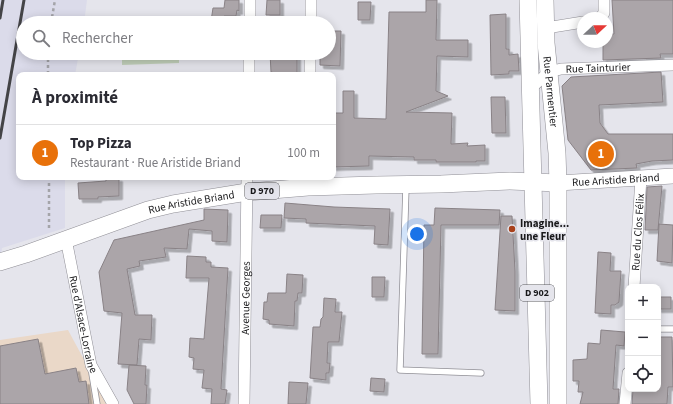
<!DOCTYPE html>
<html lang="fr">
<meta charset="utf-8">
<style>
:root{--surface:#fff;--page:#f2f2f3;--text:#2b2b33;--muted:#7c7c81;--line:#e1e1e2;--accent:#db2777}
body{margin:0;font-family:"Source Sans 3",sans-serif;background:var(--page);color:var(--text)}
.controls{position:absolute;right:12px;bottom:12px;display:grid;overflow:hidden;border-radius:8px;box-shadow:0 2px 10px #0003}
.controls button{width:36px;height:36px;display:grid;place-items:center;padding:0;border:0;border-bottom:1px solid var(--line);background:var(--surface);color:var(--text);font:20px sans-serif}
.compass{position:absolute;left:577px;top:12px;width:36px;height:36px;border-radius:50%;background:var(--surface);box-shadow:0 2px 10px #0003;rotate:68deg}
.you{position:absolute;left:417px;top:234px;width:14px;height:14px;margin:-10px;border:3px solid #fff;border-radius:50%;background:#1a73e8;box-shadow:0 0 0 6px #1a73e833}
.badge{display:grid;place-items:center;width:26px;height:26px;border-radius:50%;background:var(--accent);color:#fff;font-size:13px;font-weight:700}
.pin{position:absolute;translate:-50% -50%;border:2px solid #fff;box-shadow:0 1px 4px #0006}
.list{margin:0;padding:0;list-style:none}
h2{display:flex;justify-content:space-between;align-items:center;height:52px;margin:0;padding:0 16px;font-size:17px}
h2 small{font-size:13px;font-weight:400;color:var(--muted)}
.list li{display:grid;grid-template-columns:26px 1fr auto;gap:12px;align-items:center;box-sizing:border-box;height:56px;padding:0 16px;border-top:1px solid var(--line)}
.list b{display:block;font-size:15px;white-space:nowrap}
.list p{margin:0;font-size:13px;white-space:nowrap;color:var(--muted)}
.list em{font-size:13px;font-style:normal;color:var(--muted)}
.icon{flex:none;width:22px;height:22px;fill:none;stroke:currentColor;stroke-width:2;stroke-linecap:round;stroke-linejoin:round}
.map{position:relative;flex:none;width:673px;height:404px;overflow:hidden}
.search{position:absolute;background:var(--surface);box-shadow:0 2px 10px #0003;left:16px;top:16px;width:320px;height:44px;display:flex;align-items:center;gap:10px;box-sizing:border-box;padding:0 14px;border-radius:22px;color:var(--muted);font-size:15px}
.panel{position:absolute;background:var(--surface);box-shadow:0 2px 10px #0003;left:16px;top:72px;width:320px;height:108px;border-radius:8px}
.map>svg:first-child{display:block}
.built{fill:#dbdbea}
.industrial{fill:#ead8c8}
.green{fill:#c2d0ba}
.building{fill:#aba5a9;stroke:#898286;filter:url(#shadow)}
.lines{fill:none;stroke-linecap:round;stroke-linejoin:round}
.lane-casing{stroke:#908f96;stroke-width:7}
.street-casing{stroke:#908f96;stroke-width:12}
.secondary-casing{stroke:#908f96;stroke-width:16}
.primary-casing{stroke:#908f96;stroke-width:18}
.path{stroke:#a4a4a9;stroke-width:2.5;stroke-dasharray:3 3;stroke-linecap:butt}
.lane{stroke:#fff;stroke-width:5.5}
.street{stroke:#fff;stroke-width:11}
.secondary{stroke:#fff;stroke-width:15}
.primary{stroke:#fff;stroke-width:17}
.rail{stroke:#444447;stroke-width:3}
.poi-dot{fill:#a8411b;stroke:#e5e5ec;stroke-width:1.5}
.labels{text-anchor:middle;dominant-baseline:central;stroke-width:3;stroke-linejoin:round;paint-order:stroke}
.shield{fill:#e5e5ec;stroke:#56565a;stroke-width:1}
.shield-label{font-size:10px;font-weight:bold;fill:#19191b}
.street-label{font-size:11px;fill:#19191b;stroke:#e5e5ec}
.poi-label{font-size:11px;font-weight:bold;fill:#19191b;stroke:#e5e5ec;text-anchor:start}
</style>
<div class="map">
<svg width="673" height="404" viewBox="0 0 673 404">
<defs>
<filter id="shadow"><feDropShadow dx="3.5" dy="3.5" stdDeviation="0" flood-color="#0004"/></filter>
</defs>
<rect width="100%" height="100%" fill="#e5e5ec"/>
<!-- built -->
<path class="built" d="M0,0H87L84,23H23V53H79L75,75H19V177H65V228L2,248L0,265Z"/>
<!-- industrial -->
<path class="industrial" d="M68,330L108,404H0V340Z"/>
<!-- green -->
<path class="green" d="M122,53H179V63L122,65Z"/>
<!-- building -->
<path class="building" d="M225,0H239V11L237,10L236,16H224V21H211L213,8H224Z
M267,0H280V15H266Z
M426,0H437L436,40H468V57L437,56L436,91L448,96L406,112L452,113L451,144L468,143L467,146L485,145V161H476V162H436V160H414V157L369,156V166L333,167V113H343V91H354V118L386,119L389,12H426Z
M612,0H673V54H660L661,58L603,60V42H607V34H614Z
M358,2H371L370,20H358Z
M506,14V49H509V55L518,54L519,71H509V74L491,75L490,15Z
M329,31H341L340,66L320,65V53H329Z
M270,53H297V75H275V73L271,72Z
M661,72L663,102L599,105L600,123L608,134H673V160L652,161L636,164L637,168L591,170L568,140L562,86L571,77Z
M491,97H505L506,133H492Z
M106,178H119V196L98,197V199H79L78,183L106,181Z
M662,186L658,230H645L647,187Z
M285,203L334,207L390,209L388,245L374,244L375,226L306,223V219L284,218Z
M435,208L500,210L499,225H441L438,354H422L424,225H434Z
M204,209L228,210L227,242L212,241V231L189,229L187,249L164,248L166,257L139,261L140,266L127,269L135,315H152L151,340L139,339L137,365L118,364L122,313L104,311L99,272L114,240L204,220Z
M261,215H282L281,228H260Z
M501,216H512L515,271V311L495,310Z
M659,224L673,225L672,263L657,261Z
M598,252L611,253L610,271H621L619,302L615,305H611V314L595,313Z
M187,256L206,257V262H211V267L228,268L221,389L227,390L225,404H211L212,389L202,388L204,370L193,369L194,358L189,357L190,338L204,339L209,278H186Z
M287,274L303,275L302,293H298L297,301H295L294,326L269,324V320L263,319L264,302H267L268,293H286Z
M372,277H385L384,297H372Z
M658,297H671V309H658Z
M324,298L336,299L335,312H342L339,342H328L327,363H330L329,373H326V380L310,378L313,327H320L321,319L323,317Z
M601,330L625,332L624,346L616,345L613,389H619L618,404H580L583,392H578L579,381H573V360L587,359L588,343L600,344Z
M658,337H672L673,387H668L667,404H632L633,389H658Z
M38,339L45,374L76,368L79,382L86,381L89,404H0V346Z
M129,365L146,366L145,385H147L146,404H134L127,390Z
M371,378L385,379L384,392L370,391Z
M289,382L308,383L306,404H288Z"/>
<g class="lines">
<defs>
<path id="lane" d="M406,187L400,370L481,373
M658,329H673
M92,374L97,404"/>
<g id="street">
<path d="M600,18L604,13V0"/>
<path d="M250,23V0"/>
<path d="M311,23V0"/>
<path d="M546,28L583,22"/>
<path d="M249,75V53"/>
<path d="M310,75V53"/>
<path id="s1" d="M530,89L549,72L561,69L673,65"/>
<path id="s2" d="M66,239L91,365L113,404"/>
<path id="s3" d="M634,287L641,178"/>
<path id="s4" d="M244,404L247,177"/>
<path d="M625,404L628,373"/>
</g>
<g id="secondary">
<path id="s5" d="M558,183L673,176"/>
</g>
<g id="primary">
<path d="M528,0L539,404"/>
<path id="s6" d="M545,0L546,43L557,153L558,183V404"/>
<path id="s7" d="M0,262L26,254L148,210L173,204L247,192L308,187L376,185L441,184L510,181L558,183"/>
</g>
</defs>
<!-- lane casing -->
<use href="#lane" class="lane-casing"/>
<!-- street casing -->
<use href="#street" class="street-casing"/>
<!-- secondary casing -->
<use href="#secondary" class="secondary-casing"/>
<!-- primary casing -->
<use href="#primary" class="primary-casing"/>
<!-- path -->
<path class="path" d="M51,23L55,0
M48,53V75
M49,177V230"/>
<!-- lane -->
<use href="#lane" class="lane"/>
<!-- street -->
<use href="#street" class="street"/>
<!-- secondary -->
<use href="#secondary" class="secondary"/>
<!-- primary -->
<use href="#primary" class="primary"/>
<!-- rail -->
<path class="rail" d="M0,18L3,0
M0,138L24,0"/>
</g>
<!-- markers -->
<circle class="poi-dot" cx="512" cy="229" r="4"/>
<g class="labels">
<!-- shield labels -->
<g class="shield">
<rect x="245" y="183" width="34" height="16" rx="3"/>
<rect x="520" y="285" width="34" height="16" rx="3"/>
</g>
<g class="shield-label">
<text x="262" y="191">D 970</text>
<text x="537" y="293">D 902</text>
</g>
<!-- street labels -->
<g class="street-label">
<text stroke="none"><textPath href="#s1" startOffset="75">Rue Tainturier</textPath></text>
<text stroke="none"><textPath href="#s6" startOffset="92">Rue Parmentier</textPath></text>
<text stroke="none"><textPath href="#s5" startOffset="58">Rue Aristide Briand</textPath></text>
<text stroke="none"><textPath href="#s7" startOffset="201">Rue Aristide Briand</textPath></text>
<text stroke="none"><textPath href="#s3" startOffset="55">Rue du Clos Félix</textPath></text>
<text stroke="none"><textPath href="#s4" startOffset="106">Avenue Georges</textPath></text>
<text stroke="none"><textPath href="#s2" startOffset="87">Rue d'Alsace-Lorraine</textPath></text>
</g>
<!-- poi labels -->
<g class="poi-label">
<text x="520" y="223">Imagine...<tspan x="520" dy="13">une Fleur</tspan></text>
</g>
</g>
</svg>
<div class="controls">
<button>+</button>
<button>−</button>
<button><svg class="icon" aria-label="locate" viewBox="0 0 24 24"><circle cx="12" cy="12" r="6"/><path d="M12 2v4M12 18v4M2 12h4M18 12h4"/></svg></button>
</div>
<svg class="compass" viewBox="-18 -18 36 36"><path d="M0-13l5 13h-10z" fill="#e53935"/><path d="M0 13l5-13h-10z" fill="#7c7c81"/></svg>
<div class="you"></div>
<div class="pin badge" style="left:601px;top:154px;background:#e8710a">1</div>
<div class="search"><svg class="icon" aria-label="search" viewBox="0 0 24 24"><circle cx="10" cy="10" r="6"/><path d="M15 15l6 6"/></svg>Rechercher</div>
<section class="panel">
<h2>À proximité<small></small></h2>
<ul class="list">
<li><span class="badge" style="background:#e8710a">1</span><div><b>Top Pizza</b><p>Restaurant · Rue Aristide Briand</p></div><em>100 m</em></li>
</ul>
</section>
</div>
